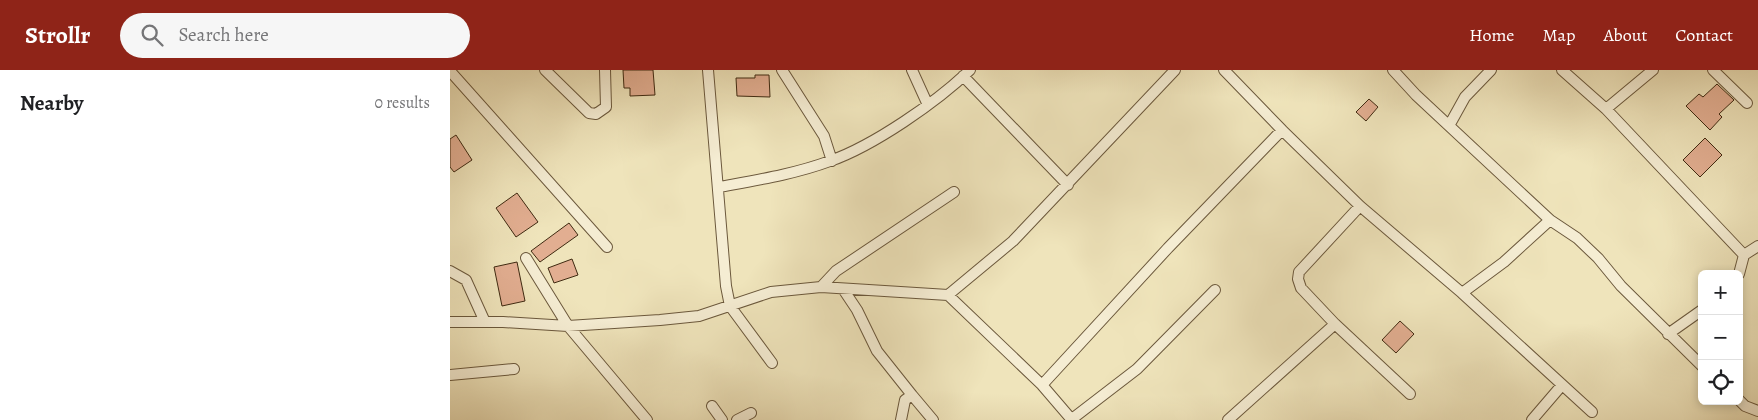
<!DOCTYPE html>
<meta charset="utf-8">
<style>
:root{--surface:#fff;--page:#f6f6f6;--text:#202124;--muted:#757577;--line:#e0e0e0;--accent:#8f2418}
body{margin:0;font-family:Alegreya,serif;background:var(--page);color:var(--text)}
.controls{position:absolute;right:15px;bottom:15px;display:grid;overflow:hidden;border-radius:8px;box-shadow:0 2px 8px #0003}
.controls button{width:45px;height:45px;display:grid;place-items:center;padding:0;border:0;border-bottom:1px solid var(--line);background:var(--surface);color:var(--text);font:25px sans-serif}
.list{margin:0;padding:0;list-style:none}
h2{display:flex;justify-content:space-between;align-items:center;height:65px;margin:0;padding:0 20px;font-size:21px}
h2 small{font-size:16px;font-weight:400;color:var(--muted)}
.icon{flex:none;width:28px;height:28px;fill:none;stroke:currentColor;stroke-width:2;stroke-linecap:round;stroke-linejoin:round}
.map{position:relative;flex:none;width:1308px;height:350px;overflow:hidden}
header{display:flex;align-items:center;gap:30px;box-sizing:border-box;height:70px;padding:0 25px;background:var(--accent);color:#fff}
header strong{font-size:24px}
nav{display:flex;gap:28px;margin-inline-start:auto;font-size:18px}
.search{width:350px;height:45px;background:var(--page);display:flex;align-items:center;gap:12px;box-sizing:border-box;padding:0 18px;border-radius:28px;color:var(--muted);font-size:19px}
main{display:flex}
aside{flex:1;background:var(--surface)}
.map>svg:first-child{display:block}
.building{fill:#e2ae91;stroke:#3f2a11}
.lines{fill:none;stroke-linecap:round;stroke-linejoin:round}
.minor-casing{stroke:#6b583c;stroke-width:12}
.minor{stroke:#f5edd3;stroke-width:10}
</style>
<header>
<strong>Strollr</strong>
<div class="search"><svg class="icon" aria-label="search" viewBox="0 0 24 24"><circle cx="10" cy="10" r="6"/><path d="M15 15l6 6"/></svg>Search here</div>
<nav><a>Home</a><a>Map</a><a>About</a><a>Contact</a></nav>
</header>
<main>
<aside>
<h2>Nearby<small>0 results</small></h2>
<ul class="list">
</ul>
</aside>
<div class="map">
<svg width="1308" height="350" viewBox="0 0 1308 350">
<rect width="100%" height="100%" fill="#efe4bb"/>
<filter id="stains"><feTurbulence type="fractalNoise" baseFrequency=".004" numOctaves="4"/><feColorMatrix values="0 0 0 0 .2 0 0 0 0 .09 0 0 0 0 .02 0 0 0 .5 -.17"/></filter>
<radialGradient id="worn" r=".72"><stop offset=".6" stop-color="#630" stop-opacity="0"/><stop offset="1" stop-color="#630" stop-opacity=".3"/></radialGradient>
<!-- building -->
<path class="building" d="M173,0H203L205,25L180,26V18H174Z
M305,5H319L320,27L287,26L286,8H305Z
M1267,14L1284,30L1269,44L1272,47L1260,60L1236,36L1249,24L1253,27Z
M919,29L928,37L916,51L906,42Z
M6,65L22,90L4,102L0,97V69Z
M1255,68L1272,85L1250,107L1233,90Z
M67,123L88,152L66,167L46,138Z
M119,153L128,165L90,192L81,181Z
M122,189L128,205L104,213L98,198Z
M67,192L75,231L52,236L44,197Z
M950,251L964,264L946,283L932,270Z"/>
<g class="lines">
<defs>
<path id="minor" d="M95,0L139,43L146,44L156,37L155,0
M258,0L276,216L280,236L322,293
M332,0L374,66L382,91
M462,0L477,33
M774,0L832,60
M1112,0L1156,39L1294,185L1289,204
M1263,0L1297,33
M0,1L157,177
M513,6L618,115
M1156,39L1203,0
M1000,54L1015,27L1041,0
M269,117C307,110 345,104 380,91C423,76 487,32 520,0
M910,136L849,202L848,209L851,218L885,254L960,324
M1100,150L1127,168L1148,188L1171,216L1252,296
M1294,185L1308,176
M76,188L118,256L197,350
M0,201L16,210L35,252
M371,217L386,201L504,122
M393,219L407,240L427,281L462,325L455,330L451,350
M1012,223L1142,342
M498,225L563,171L725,0
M0,252H53L118,256L210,250L249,246L321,222L371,217L498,225L592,315L622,350
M1218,264L1252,240
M0,305L64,299
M592,315L718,178L832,60L910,136L1012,223L1054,192L1100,150L966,25L943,0
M462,325L483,350
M1289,330L1295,336L1308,341
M262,336L272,350
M622,349L687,299L765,220
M287,350L301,343
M778,350L885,254
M1082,350L1112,315"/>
</defs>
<!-- minor casing -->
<use href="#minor" class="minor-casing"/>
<!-- minor -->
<use href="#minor" class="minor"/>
</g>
<rect width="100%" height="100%" filter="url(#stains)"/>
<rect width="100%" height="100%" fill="url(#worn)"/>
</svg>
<div class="controls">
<button>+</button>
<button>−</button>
<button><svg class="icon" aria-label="locate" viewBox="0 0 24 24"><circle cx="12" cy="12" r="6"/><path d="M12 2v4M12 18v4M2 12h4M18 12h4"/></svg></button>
</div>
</div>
</main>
